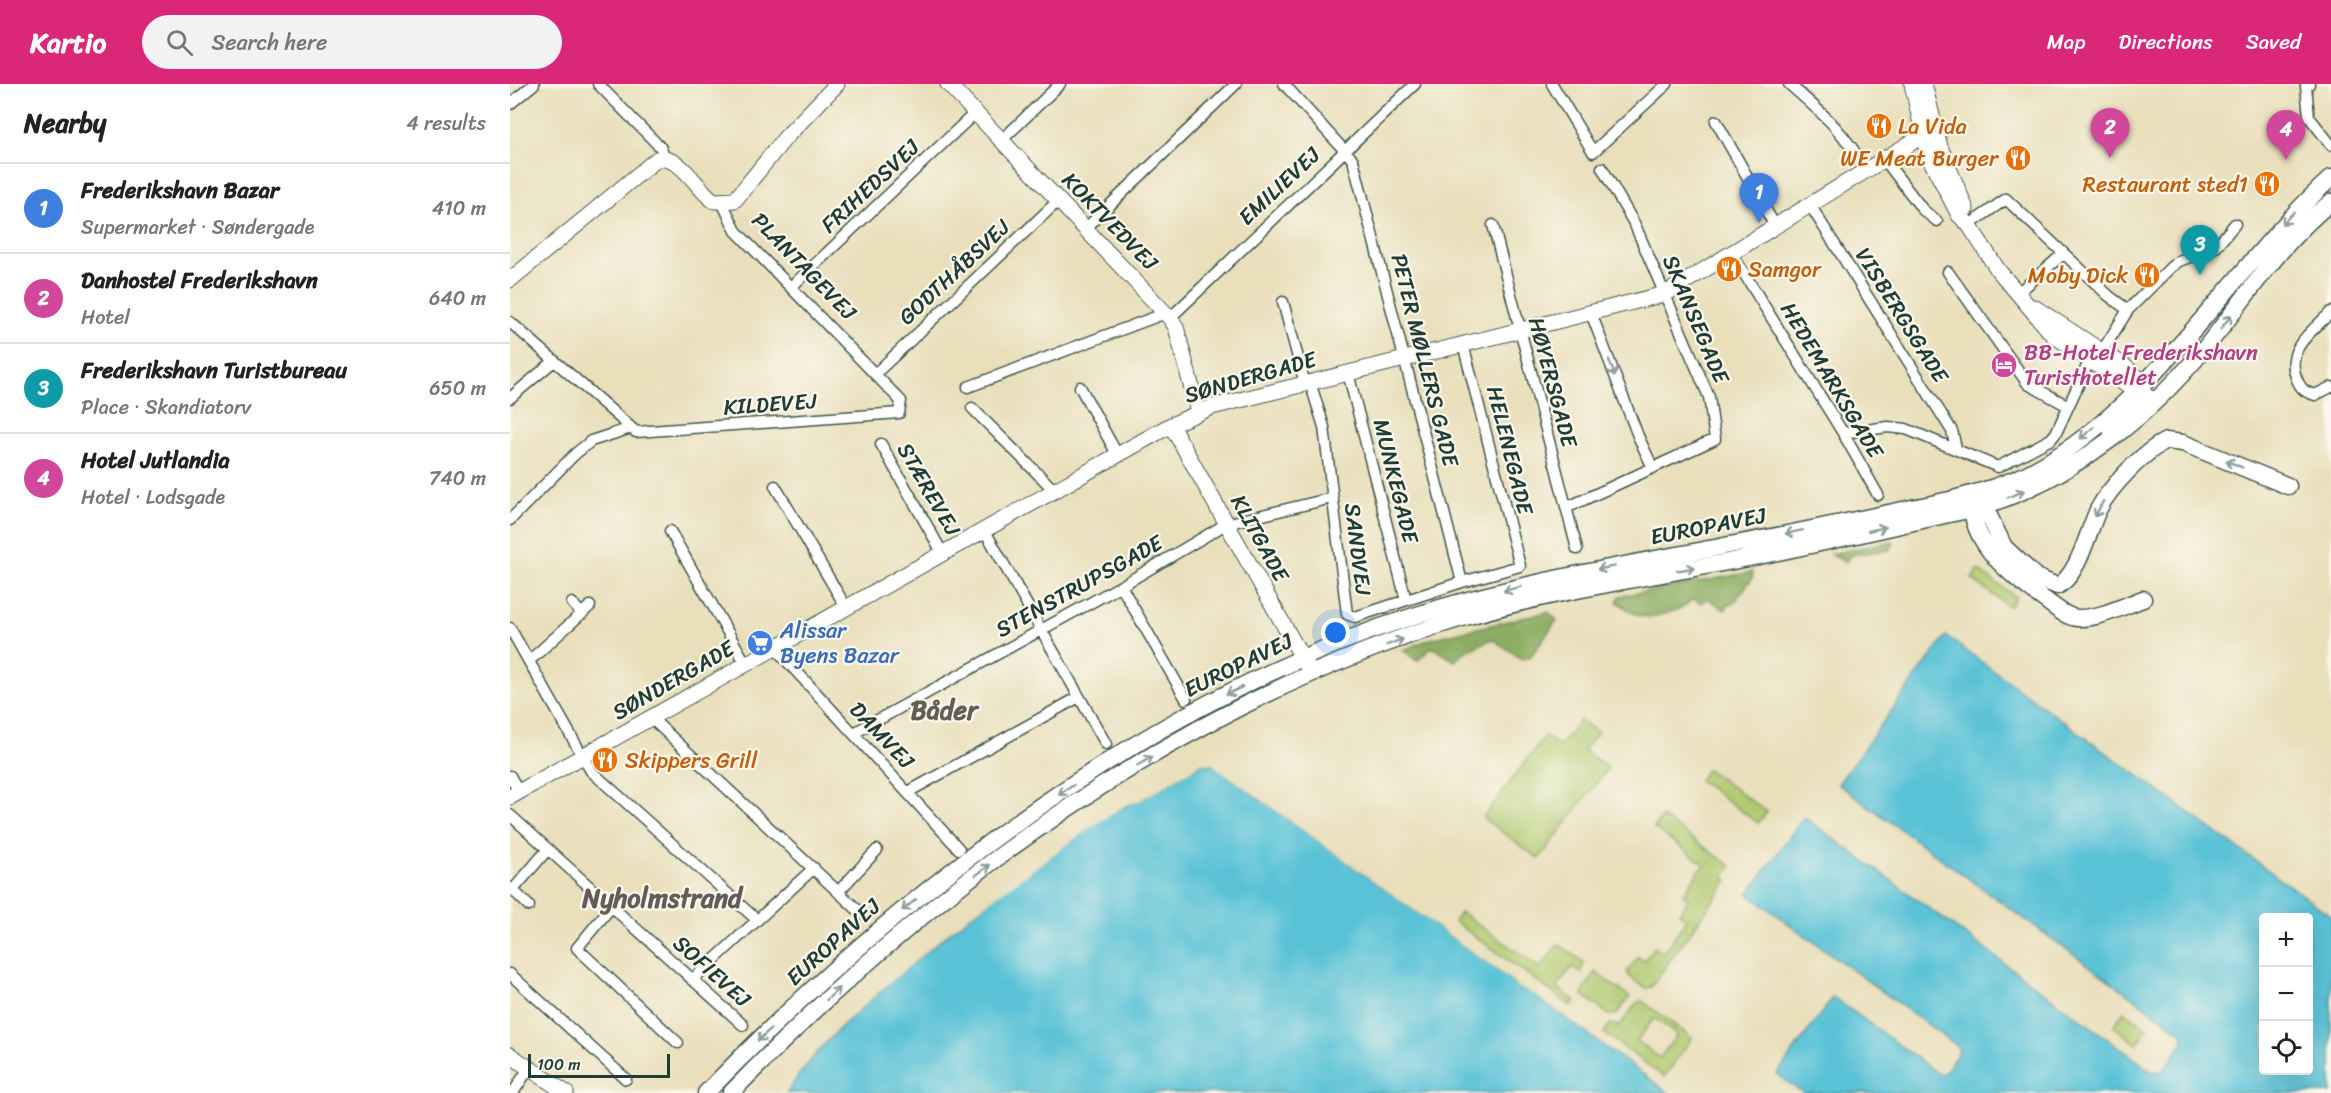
<!DOCTYPE html>
<meta charset="utf-8">
<style>
:root{--surface:#fff;--page:#f2f2f2;--text:#222;--muted:#767676;--line:#e0e0e0;--accent:#db2777}
body{margin:0;font-family:Sriracha,sans-serif;background:var(--page);color:var(--text)}
.controls{position:absolute;right:18px;bottom:18px;display:grid;overflow:hidden;border-radius:6px;box-shadow:0 6px 24px #0002}
.controls button{width:54px;height:54px;display:grid;place-items:center;padding:0;border:0;border-bottom:2px solid var(--line);background:var(--surface);color:var(--text);font:30px sans-serif}
.scale{position:absolute;left:18px;bottom:15px;width:142px;box-sizing:border-box;padding-left:6px;border:3px solid #1f3d34;border-top:0;font-size:16px;line-height:21px;white-space:nowrap;color:#1f3d34;-webkit-text-stroke:4px #fbf7ec;paint-order:stroke}
.you{position:absolute;left:826px;top:549px;width:21px;height:21px;margin:-15px;border:4px solid #fff;border-radius:50%;background:#1a73e8;box-shadow:0 0 0 9px #1a73e833}
.badge{display:grid;place-items:center;width:39px;height:39px;border-radius:50%;background:var(--accent);color:#fff;font-size:20px;font-weight:700}
.pin{position:absolute;translate:-50% -50px;filter:drop-shadow(0 2px 3px #0008)}
.pin::after{content:'';position:absolute;top:32px;width:21px;height:18px;background:inherit;clip-path:polygon(0 0,100% 0,50% 100%)}
.list{margin:0;padding:0;list-style:none}
h2{display:flex;justify-content:space-between;align-items:center;height:78px;margin:0;padding:0 24px;font-size:26px}
h2 small{font-size:20px;font-weight:400;color:var(--muted)}
.list li{display:grid;grid-template-columns:39px 1fr auto;gap:18px;align-items:center;box-sizing:border-box;height:90px;padding:0 24px;border-top:2px solid var(--line)}
.list b{display:block;font-size:22px;white-space:nowrap}
.list p{margin:0;font-size:20px;white-space:nowrap;color:var(--muted)}
.list em{font-size:20px;font-style:normal;color:var(--muted)}
.icon{flex:none;width:33px;height:33px;fill:none;stroke:currentColor;stroke-width:2;stroke-linecap:round;stroke-linejoin:round}
.map{position:relative;flex:none;width:1821px;height:1009px;overflow:hidden}
header{display:flex;align-items:center;gap:36px;box-sizing:border-box;height:84px;padding:0 30px;background:var(--accent);color:#fff}
header strong{font-size:28px}
nav{display:flex;gap:33px;margin-inline-start:auto;font-size:21px}
.search{width:420px;height:54px;background:var(--page);display:flex;align-items:center;gap:15px;box-sizing:border-box;padding:0 21px;border-radius:33px;color:var(--muted);font-size:22px}
main{display:flex}
aside{flex:1;background:var(--surface)}
.map>svg:first-child{display:block}
.green{fill:#b0c96f;stroke:#688352;stroke-width:1.5;fill-rule:evenodd}
.forest{fill:#8cad62;stroke:#56754b;stroke-width:1.5}
.water{fill:#5ac2d7;stroke:#3c8086;stroke-width:1.5;fill-rule:evenodd}
.pier{fill:#e9dfbb}
.lines{fill:none;stroke-linecap:round;stroke-linejoin:round}
.street-casing{stroke:#3d5548;stroke-width:13}
.secondary-casing{stroke:#3d5548;stroke-width:17}
.primary-casing{stroke:#3d5548;stroke-width:19}
.street{stroke:#fff;stroke-width:10}
.secondary{stroke:#fff;stroke-width:15}
.primary{stroke:#fff;stroke-width:16}
.oneway{stroke:#8f9e9a}
.labels{text-anchor:middle;dominant-baseline:central;stroke-width:4.5;stroke-linejoin:round;paint-order:stroke}
.food-label{font-size:22px;fill:#c56008;stroke:#fbf7ec;text-anchor:start}
.street-label{font-size:22px;fill:#1f3d34;stroke:#fbf7ec}
.hotel-label{font-size:22px;fill:#b23c85;stroke:#fbf7ec;text-anchor:start}
.shop-label{font-size:22px;fill:#366cbe;stroke:#fbf7ec;text-anchor:start}
.quarter-label{font-size:26px;font-weight:bold;fill:#625d56;stroke:#fbf7ec}
</style>
<header>
<strong>Kartio</strong>
<div class="search"><svg class="icon" aria-label="search" viewBox="0 0 24 24"><circle cx="10" cy="10" r="6"/><path d="M15 15l6 6"/></svg>Search here</div>
<nav><a>Map</a><a>Directions</a><a>Saved</a></nav>
</header>
<main>
<aside>
<h2>Nearby<small>4 results</small></h2>
<ul class="list">
<li><span class="badge" style="background:#3f7fe0">1</span><div><b>Frederikshavn Bazar</b><p>Supermarket · Søndergade</p></div><em>410 m</em></li>
<li><span class="badge" style="background:#d1479c">2</span><div><b>Danhostel Frederikshavn</b><p>Hotel</p></div><em>640 m</em></li>
<li><span class="badge" style="background:#0f9aa8">3</span><div><b>Frederikshavn Turistbureau</b><p>Place · Skandiatorv</p></div><em>650 m</em></li>
<li><span class="badge" style="background:#d1479c">4</span><div><b>Hotel Jutlandia</b><p>Hotel · Lodsgade</p></div><em>740 m</em></li>
</ul>
</aside>
<div class="map">
<svg width="1821" height="1009" viewBox="0 0 1821 1009">
<rect width="100%" height="100%" fill="#fbf7ec"/>
<filter id="ink" filterUnits="userSpaceOnUse"><feTurbulence type="fractalNoise" baseFrequency=".0167" numOctaves="2"/><feDisplacementMap in="SourceGraphic" scale="12" xChannelSelector="R" yChannelSelector="G"/><feConvolveMatrix kernelMatrix="1 2 1 2 8 2 1 2 1" color-interpolation-filters="sRGB"/></filter>
<filter id="wash" filterUnits="userSpaceOnUse"><feTurbulence type="fractalNoise" baseFrequency=".008" numOctaves="4" result="noise"/><feDisplacementMap in="SourceGraphic" scale="24" xChannelSelector="R" yChannelSelector="G"/><feGaussianBlur stdDeviation="1.35" result="paint"/><feColorMatrix in="noise" values="0 0 0 0 0 0 0 0 0 0 0 0 0 0 0 0 0 1.4 0 .05"/><feComposite in="paint" operator="in"/></filter>
<g filter="url(#wash)">
<rect width="100%" height="100%" fill="#e9dfbb"/>
<!-- green -->
<path class="green" d="M1468,486L1506,513L1499,523L1462,495Z
M1070,636L1088,648L1074,667L1098,684L1029,775L973,734L1035,652L1050,662Z
M1197,685L1257,728L1248,739L1189,696Z
M1152,733L1221,782L1214,793L1218,796L1141,903L1135,904L1120,893L1117,888L1128,873L1134,877L1144,863L1153,869L1177,835L1169,829L1179,815L1173,810L1194,780L1144,744Z
M951,828L1030,884L1048,860L1074,878L1071,889L1062,883L1047,903L1065,917L1061,922L944,837Z
M1085,888L1120,913L1106,931H1099L1072,910Z
M1132,917L1182,954L1154,993L1094,949L1100,940L1109,942L1128,918ZM1144,934L1167,951L1150,974L1127,957Z
M1614,927L1638,945L1627,960L1603,942Z"/>
<!-- forest -->
<path class="forest" d="M1382,457L1384,460L1379,466L1341,471L1335,478L1321,470Z
M1242,488L1243,493L1222,521L1219,520L1215,526L1197,514L1191,519L1182,515C1174,526 1142,537 1128,531C1121,529 1114,522 1107,518L1110,512Z
M1038,528L1047,536L1020,573L1012,575L982,555L954,568L945,577L922,563L907,577L893,566L920,555Z"/>
<!-- water -->
<path class="water" d="M1436,552L1821,832V1009H1293L1267,990L1323,913L1429,990L1436,987L1449,967L1447,962L1238,810L1294,733L1643,988L1654,986L1674,957L1672,949L1328,700ZM1754,834H1798V986H1754Z
M691,680L703,681L998,894L1007,903L1023,910L1159,1009H276C307,962 346,928 389,891C441,846 494,804 551,765C574,749 600,725 628,718Z"/>
<!-- pier -->
<path class="pier" d="M690,677L691,680L628,718L616,721L580,744L447,841L331,941L297,977L276,1009H273L295,975L328,939L445,839L579,742L615,718L627,715Z
M705,679L1000,891L1008,901L1025,908L1162,1009L1023,910L1007,903L998,894L703,681Z"/>
</g>
<g filter="url(#ink)">
<g class="lines">
<defs>
<path id="street" d="M88,0L151,64L154,74
M774,0L843,76L952,498
M1042,0L1083,68L1157,0
M1279,0C1313,30 1333,46 1356,86
M1799,0L1796,2L1799,33L1821,61
M0,20L24,0
M1206,37L1265,142
M492,56L550,0
M1374,75L1413,126L1427,137
M1300,121L1442,347L1446,364
M983,141L1067,465
M1459,141L1496,115L1599,212L1618,226
M576,144L726,0
M1222,170L1333,349L1368,411
M1438,188L1518,300L1558,322
M281,203L465,29
M1508,209L1553,170
M773,218L795,300
M1821,228C1803,247 1775,264 1786,293C1790,304 1794,308 1805,311L1821,303
M1081,229L1128,352L1143,384
M660,234L905,0
M0,238L126,348L389,329L391,317L226,147L212,118
M366,289L549,116
M838,289L896,516
M800,298L814,343L837,530L845,533L952,498L1010,482L953,260
M458,303L656,229
M570,303L607,370
M0,314L44,277
M462,324L544,406
M1333,349L1378,343L1396,345L1488,383L1541,355L1546,349L1577,282L1594,264L1618,226L1661,183L1669,177L1706,163L1725,140
M371,360L433,470
M265,402L337,525
M1056,424L1205,355L1199,313L1125,141L1092,84
M0,436L65,370L81,357L121,344
M160,447L236,580
M475,447L596,660
M611,502L676,615
M62,519L72,530
M0,544L81,687L247,836
M265,564L449,765
M19,577L80,522
M141,634L351,829
M344,649L611,502L716,440L822,414
M0,692L9,708
M398,708L569,613
M0,731L233,941
M0,804L3,806L38,765
M3,806L19,822
M328,808L367,766
M101,823L67,864L168,959
M0,890L116,995
M182,896L304,784
M3,1009L19,984"/>
<path id="secondary" d="M438,0L660,234L666,243L688,328
M1402,0L1418,71L1449,131L1459,141L1488,186L1542,250L1625,307L1645,316
M1414,0L1430,63L1456,125
M0,196L147,75C172,71 186,105 204,117L225,116L275,54L327,0
M1524,223L1613,281L1634,299L1630,317L1601,347
M661,341L798,584
M0,713L661,341L702,323L1155,210L1425,44
M0,971L56,1009"/>
<path id="primary" d="M1470,413L1494,463L1526,493L1547,502C1568,493 1578,447 1588,426C1599,404 1633,368 1656,357L1673,359L1778,402
M1462,415C1459,460 1503,493 1535,516C1544,522 1555,533 1567,534C1589,535 1613,522 1633,515
M196,1009C388,810 640,615 907,531C1010,498 1118,481 1225,460C1297,447 1368,431 1440,416C1469,408 1500,400 1526,385C1645,319 1721,185 1821,94
M221,1009C423,800 670,619 952,534C1042,507 1135,494 1228,476C1306,461 1384,442 1462,425C1564,397 1647,327 1711,244C1746,199 1776,154 1821,118"/>
</defs>
<!-- street casing -->
<use href="#street" class="street-casing"/>
<!-- secondary casing -->
<use href="#secondary" class="secondary-casing"/>
<!-- primary casing -->
<use href="#primary" class="primary-casing"/>
<!-- street -->
<use href="#street" class="street"/>
<!-- secondary -->
<use href="#secondary" class="secondary"/>
<!-- primary -->
<use href="#primary" class="primary"/>
</g>
<!-- one-way arrows -->
<defs><path id="oneway-shaft" d="M-6 0H5M1.5-3L5.5 0L1.5 3" fill="none" stroke-width="1.6" stroke-linecap="round" stroke-linejoin="round" transform="scale(1.5)"/></defs>
<g class="oneway">
<use href="#oneway-shaft" transform="translate(1778 134) rotate(134)"/>
<use href="#oneway-shaft" transform="translate(1716 238) rotate(-53)"/>
<use href="#oneway-shaft" transform="translate(1102 284) rotate(69)"/>
<use href="#oneway-shaft" transform="translate(1577 349) rotate(140)"/>
<use href="#oneway-shaft" transform="translate(1724 380) rotate(-158)"/>
<use href="#oneway-shaft" transform="translate(1506 410) rotate(-23)"/>
<use href="#oneway-shaft" transform="translate(1589 425) rotate(118)"/>
<use href="#oneway-shaft" transform="translate(1367 445) rotate(-13)"/>
<use href="#oneway-shaft" transform="translate(1284 448) rotate(168)"/>
<use href="#oneway-shaft" transform="translate(1096 484) rotate(170)"/>
<use href="#oneway-shaft" transform="translate(1176 485) rotate(-10)"/>
<use href="#oneway-shaft" transform="translate(1002 505) rotate(165)"/>
<use href="#oneway-shaft" transform="translate(885 558) rotate(-21)"/>
<use href="#oneway-shaft" transform="translate(724 607) rotate(154)"/>
<use href="#oneway-shaft" transform="translate(635 677) rotate(-30)"/>
<use href="#oneway-shaft" transform="translate(556 706) rotate(147)"/>
<use href="#oneway-shaft" transform="translate(473 786) rotate(-37)"/>
<use href="#oneway-shaft" transform="translate(399 821) rotate(142)"/>
<use href="#oneway-shaft" transform="translate(323 910) rotate(-42)"/>
<use href="#oneway-shaft" transform="translate(254 951) rotate(137)"/>
</g>
</g>
<!-- icons -->
<defs>
<symbol id="restaurant-disc" viewBox="-11 -11 22 22"><circle r="9.5" fill="#e8710a" stroke="#fbf7ec"/><path d="M-5-6h1v4h1v-4h1v4h1v-4h1v5L-1.5 .5V6h-2V.5L-5-1ZM5-6V6H3V1.5H1.5Q1.5-4 5-6Z" fill="#fff"/></symbol>
<symbol id="hotel-disc" viewBox="-11 -11 22 22"><circle r="9.5" fill="#d1479c" stroke="#fbf7ec"/><path d="M-6-4.5h1.5V1H6V5H4.5V3h-9V5H-6ZM-4 0a1.8 1.8 0 1 1 3.6 0ZM.5 0V-2.5h3Q6-2.5 6 0Z" fill="#fff"/></symbol>
<symbol id="supermarket-disc" viewBox="-11 -11 22 22"><circle r="9.5" fill="#3f7fe0" stroke="#fbf7ec"/><path d="M-6-5.5h2.5l.6 2H6L4.5 2H-2.5L-4.4-4H-6ZM-1.5 3.2a1.3 1.3 0 1 0 .1 0ZM3 3.2a1.3 1.3 0 1 0 .1 0Z" fill="#fff"/></symbol>
</defs>
<g fill-rule="evenodd">
<use href="#restaurant-disc" x="1354" y="27" width="30" height="30"/>
<use href="#restaurant-disc" x="1493" y="59" width="30" height="30"/>
<use href="#restaurant-disc" x="1742" y="85" width="30" height="30"/>
<use href="#restaurant-disc" x="1204" y="170" width="30" height="30"/>
<use href="#restaurant-disc" x="1622" y="176" width="30" height="30"/>
<use href="#hotel-disc" x="1479" y="266" width="30" height="30"/>
<use href="#supermarket-disc" x="235" y="544" width="30" height="30"/>
<use href="#restaurant-disc" x="80" y="661" width="30" height="30"/>
</g>
<g class="labels">
<!-- food labels -->
<g class="food-label">
<text x="1388" y="42">La Vida</text>
<text x="1488" y="74" text-anchor="end">WE Meat Burger</text>
<text x="1738" y="100" text-anchor="end">Restaurant sted1</text>
<text x="1238" y="185">Samgor</text>
<text x="1618" y="191" text-anchor="end">Moby Dick</text>
<text x="115" y="676">Skippers Grill</text>
</g>
<!-- street labels -->
<g class="street-label">
<text transform="translate(360 102) rotate(-43)">FRIHEDSVEJ</text>
<text transform="translate(769 102) rotate(-43)">EMILIEVEJ</text>
<text transform="translate(600 137) rotate(46)">KOKTVEDVEJ</text>
<text transform="translate(294 182) rotate(46)">PLANTAGEVEJ</text>
<text transform="translate(444 188) rotate(-43)">GODTHÅBSVEJ</text>
<text transform="translate(1392 231) rotate(58)">VISBERGSGADE</text>
<text transform="translate(1186 235) rotate(67)">SKANSEGADE</text>
<text transform="translate(915 276) rotate(76)">PETER MØLLERS GADE</text>
<text transform="translate(740 293) rotate(-16)">SØNDERGADE</text>
<text transform="translate(1322 296) rotate(59)">HEDEMARKSGADE</text>
<text transform="translate(1043 298) rotate(75)">HØYERSGADE</text>
<text transform="translate(260 320) rotate(-4)">KILDEVEJ</text>
<text transform="translate(1000 366) rotate(76)">HELENEGADE</text>
<text transform="translate(886 397) rotate(76)">MUNKEGADE</text>
<text transform="translate(419 405) rotate(60)">STÆREVEJ</text>
<text transform="translate(1198 442) rotate(-11)">EUROPAVEJ</text>
<text transform="translate(750 454) rotate(61)">KLITGADE</text>
<text transform="translate(848 465) rotate(83)">SANDVEJ</text>
<text transform="translate(569 502) rotate(-29)">STENSTRUPSGADE</text>
<text transform="translate(728 581) rotate(-26)">EUROPAVEJ</text>
<text transform="translate(163 596) rotate(-30)">SØNDERGADE</text>
<text transform="translate(372 651) rotate(47)">DAMVEJ</text>
<text transform="translate(323 858) rotate(-42)">EUROPAVEJ</text>
<text transform="translate(202 887) rotate(42)">SOFIEVEJ</text>
</g>
<!-- hotel labels -->
<g class="hotel-label">
<text x="1514" y="268">BB-Hotel Frederikshavn<tspan x="1514" dy="25">Turisthotellet</tspan></text>
</g>
<!-- shop labels -->
<g class="shop-label">
<text x="270" y="546">Alissar<tspan x="270" dy="25">Byens Bazar</tspan></text>
</g>
<!-- quarter labels -->
<g class="quarter-label">
<text x="434" y="626">Båder</text>
<text x="152" y="814">Nyholmstrand</text>
</g>
</g>
</svg>
<div class="controls">
<button>+</button>
<button>−</button>
<button><svg class="icon" aria-label="locate" viewBox="0 0 24 24"><circle cx="12" cy="12" r="6"/><path d="M12 2v4M12 18v4M2 12h4M18 12h4"/></svg></button>
</div>
<div class="scale">100 m</div>
<div class="you"></div>
<div class="pin badge" style="left:1249px;top:139px;background:#3f7fe0">1</div>
<div class="pin badge" style="left:1600px;top:74px;background:#d1479c">2</div>
<div class="pin badge" style="left:1690px;top:191px;background:#0f9aa8">3</div>
<div class="pin badge" style="left:1776px;top:76px;background:#d1479c">4</div>
</div>
</main>
